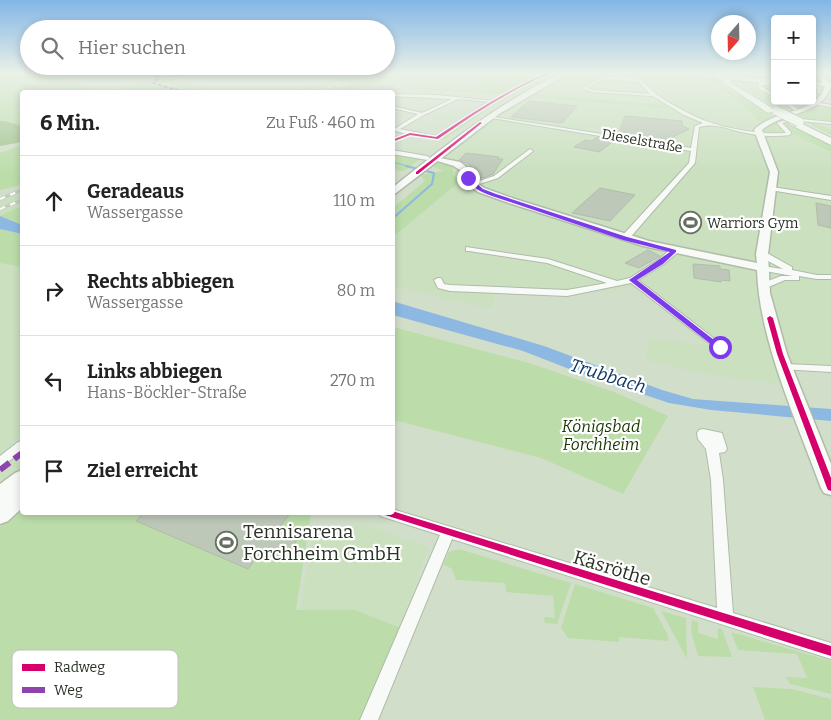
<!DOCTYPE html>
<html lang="de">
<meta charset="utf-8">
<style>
:root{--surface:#fff;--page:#f2f2f2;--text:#222;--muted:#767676;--line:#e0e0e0}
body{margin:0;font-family:Bitter,serif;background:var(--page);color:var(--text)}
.controls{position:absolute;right:15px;top:15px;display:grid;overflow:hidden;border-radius:5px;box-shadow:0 2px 8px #0003}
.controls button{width:45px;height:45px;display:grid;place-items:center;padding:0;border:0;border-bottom:1px solid var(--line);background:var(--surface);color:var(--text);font:25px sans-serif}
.compass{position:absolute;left:711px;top:15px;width:45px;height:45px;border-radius:50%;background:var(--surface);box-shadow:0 2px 8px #0003;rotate:200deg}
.stop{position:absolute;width:15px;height:15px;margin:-11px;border:4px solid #7c3aed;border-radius:50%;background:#fff}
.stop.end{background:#7c3aed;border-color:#fff;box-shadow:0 1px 5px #0008}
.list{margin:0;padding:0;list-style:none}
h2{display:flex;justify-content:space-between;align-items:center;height:65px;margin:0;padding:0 20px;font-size:21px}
h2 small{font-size:16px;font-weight:400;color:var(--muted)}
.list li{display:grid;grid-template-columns:32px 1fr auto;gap:15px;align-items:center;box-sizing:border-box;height:90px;padding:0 20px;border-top:1px solid var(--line)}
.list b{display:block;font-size:19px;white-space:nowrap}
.list p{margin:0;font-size:16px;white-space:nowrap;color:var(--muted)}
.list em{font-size:16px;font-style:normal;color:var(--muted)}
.icon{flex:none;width:28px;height:28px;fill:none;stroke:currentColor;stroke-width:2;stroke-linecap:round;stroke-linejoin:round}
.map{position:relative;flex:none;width:831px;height:720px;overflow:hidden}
.search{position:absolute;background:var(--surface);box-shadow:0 2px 8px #0003;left:20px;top:20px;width:375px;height:55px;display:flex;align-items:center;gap:12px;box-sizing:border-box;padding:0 18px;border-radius:28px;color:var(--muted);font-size:19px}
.panel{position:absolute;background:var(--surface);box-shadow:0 2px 8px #0003;left:20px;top:90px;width:375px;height:425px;border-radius:5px}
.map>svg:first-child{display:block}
.built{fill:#cae0bf}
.green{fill:#bcddaa}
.forest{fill:#a2c38f}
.water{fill:#8db8e2}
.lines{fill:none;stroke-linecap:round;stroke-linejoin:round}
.stream-far1{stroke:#8db8e2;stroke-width:1}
.stream{stroke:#8db8e2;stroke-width:2}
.building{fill:#bdc8b8;stroke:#b1bcab}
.street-casing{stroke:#b0bbaa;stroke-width:2}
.secondary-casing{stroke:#b0bbaa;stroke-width:3}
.primary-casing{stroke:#b0bbaa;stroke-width:3}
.highway-casing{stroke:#b0bbaa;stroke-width:2}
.street{fill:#f8faf7;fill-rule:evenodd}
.secondary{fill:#f8faf7;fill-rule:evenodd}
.primary{fill:#f8faf7;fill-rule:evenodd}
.highway{fill:#f8faf7;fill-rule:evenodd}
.rail-far1-casing{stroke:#c8cbc5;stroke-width:2}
.rail-casing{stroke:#c8cbc5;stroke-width:3}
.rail-far1{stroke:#fff;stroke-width:1;stroke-dasharray:4;stroke-linecap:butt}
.rail{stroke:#fff;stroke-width:2;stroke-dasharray:5.5;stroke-linecap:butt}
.highway-bridge-far1-casing{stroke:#b0bbaa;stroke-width:9;stroke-linecap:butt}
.highway-bridge-casing{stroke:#b0bbaa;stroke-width:11;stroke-linecap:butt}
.highway-bridge-far1{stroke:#f8faf7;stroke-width:8}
.highway-bridge{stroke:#f8faf7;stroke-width:9}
.quiet-far1{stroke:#8e44ad;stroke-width:2;stroke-dasharray:4 2;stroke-linecap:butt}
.quiet{stroke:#8e44ad;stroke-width:6;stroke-dasharray:12 6;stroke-linecap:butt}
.cycleway-casing{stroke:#fff;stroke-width:3}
.cycleway{fill:#d6006c;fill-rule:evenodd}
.route{fill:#7c3aed}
.labels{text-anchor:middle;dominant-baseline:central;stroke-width:4.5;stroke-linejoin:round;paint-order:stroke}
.far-street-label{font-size:14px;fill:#293224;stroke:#fff}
.far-poi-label{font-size:14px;fill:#293224;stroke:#fff;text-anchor:start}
.park-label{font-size:16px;font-style:italic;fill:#1a3901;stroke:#fff}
.water-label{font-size:18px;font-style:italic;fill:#123864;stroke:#fff}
.near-poi-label{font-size:19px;fill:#293224;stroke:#fff;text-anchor:start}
.near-street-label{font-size:19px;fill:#293224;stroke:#fff}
.key{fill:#fff;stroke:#bfc2bd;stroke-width:1}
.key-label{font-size:14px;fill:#293224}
</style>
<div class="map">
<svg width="831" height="720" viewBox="0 0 831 720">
<rect width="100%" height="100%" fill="#d1dfca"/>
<!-- built -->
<path class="built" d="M370,73H392L327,90L325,92H298Z
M576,73H702L730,96L750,109L758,121L769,123L763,131L776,134L793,133L831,152V368L785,366L796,397L779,384L703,374L646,360L650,338L706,346L636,287L567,295L497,292L490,309L393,286V237L415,219L453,175L446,163L436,161L526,97L668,107L666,105L533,94Z
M743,81L775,83V101H812V86L821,88L823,91L819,98L798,110L787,108L745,84Z
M22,187V209L17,208L0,216V197Z
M0,263L22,267V466L0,484Z
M363,524L429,547L399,627L355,610H300L312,537Z"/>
<!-- green -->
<path class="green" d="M48,73L104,92H22V109H12L22,110V126L5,121H0V74Z
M348,73H370L298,92H289L331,81L337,78L331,77Z
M392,73H411L356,90L418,88L468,89L488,77L503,78L522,73H557L489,108L444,140L437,139L504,94L429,90L325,92L327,91Z
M702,73H708L730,91L831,146V152L793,134H776L762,131L769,123L758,121C744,101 720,90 702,73Z
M162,76L212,88L206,90L208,92H106L158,78L148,83L175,90L167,86L172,83L155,82Z
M733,79L744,81L745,84C774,101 797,122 831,103V121L807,119L831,130V135L763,100Z
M533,94L666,105L668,108L526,97Z
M22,145V185L0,190V153Z
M392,154L421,158L404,171L393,170Z
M436,161L453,166V175L460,181L393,237V208L425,181L421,175L443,171L430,165Z
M17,208L22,209V225L0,216Z
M0,229L22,234V267L0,263Z
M393,327L529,363L614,392L668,416L623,494L541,458L398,421L393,422Z
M22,508V512L311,513L296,610H355L401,628L360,720H0V527Z
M459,549L571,583L557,624L545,623L544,617L555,618L553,596L506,592L505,583L456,580L452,569L443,564L449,552Z
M575,584L653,608L668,635V641L619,637V642L568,638L561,628Z
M661,611L686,618L687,659Z
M692,620L698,622V633L718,639V628L722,629L732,657L698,656L691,631Z
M731,632L831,661V694L790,684L786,677L807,678L797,654L738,650Z
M753,687L792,689L831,699V720H765Z"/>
<!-- forest -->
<path class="forest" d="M0,121H5L22,126V142L0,146Z"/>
<!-- water -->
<path class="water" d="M0,216L22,225V234L0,229Z
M392,301L544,346L662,390L693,399L831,409V421L711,410L669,403L577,372L523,351L393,315Z"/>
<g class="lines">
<!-- stream-far1 -->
<path class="stream-far1" d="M530,80L547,73
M512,89L528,81
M492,99L504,94
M432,136H435L488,101
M392,162L411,167"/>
<!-- stream -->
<path class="stream" d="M392,219L432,184L434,173L406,166"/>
</g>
<!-- building -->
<path class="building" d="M529,101L557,104L577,106L562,123L511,117Z
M625,116L682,121V126L689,129L663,142L618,135Z
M597,137L615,140L599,152L574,147L585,140L592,141Z
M466,153L499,157L498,159H503L493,174L483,178L475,177L476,175H474L469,164L459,160Z
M600,188L635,195L610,221L572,213Z
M816,203L831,206V228L818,225Z
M648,250L660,256L639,268L625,263Z
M693,264L720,266V269L729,270L730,281L721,280V282L694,278Z
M144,512H291L277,531L298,539L282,561L260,553L248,569L136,521Z"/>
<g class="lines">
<defs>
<path id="street" d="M604,77C615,77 628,76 638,79C646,82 650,90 656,94C665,101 676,106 686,112C713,127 755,135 786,133L777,123L791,118L831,122V124L791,120L782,123L791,132L790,135C775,137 760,136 746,133C731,130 714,122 699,127L695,163L628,240H622V236L689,163L691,151L486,117L488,116L691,148L695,126L703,123L684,115L653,96L592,92L582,88ZM605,79L639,82L650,94L593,90L587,88Z
M759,83H775V85H762V87L775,94V97L759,89Z
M812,86L821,87L820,93H818V89L812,88Z
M392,94L437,95L494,101L492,102L458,99L424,115L400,129L439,137V139L412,135L392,142V139L407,134L392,130V128H396L418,114L392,108V106L422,113L452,99L392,96Z
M781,101H786L798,109L794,110Z
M814,102L831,105V107L814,104Z
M530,149L533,151L532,152L498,178L473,186L470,184L494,176Z
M392,150L427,156L430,158L427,160L392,154Z
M772,187L831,196V200L770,190L769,189Z
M466,247L548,259L617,281L630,278L658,260L671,249H677V253L664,264L638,280L725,347L723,349H717L631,283L567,296L450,291L438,288L434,280L438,278H441L444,284L450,285L567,290L607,283L547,263L469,251H466Z
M759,252H765L792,267V270L817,275H831V279H817L799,276V280H785L766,288H760V284L781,276H793L759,270V266H762L783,269L759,256Z
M785,364L831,366V372L781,369L780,367Z
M703,429L722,433L727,449L725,452L719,453L723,480L733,613L831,643V659L452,539L378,720H360L440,535L380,516L379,512H392V509L717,608L711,480L706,449L698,439L697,433L699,430Z
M22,441V451L4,465L0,466V456L18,442Z"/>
<path id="secondary" d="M816,73H821L831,87C820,117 783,111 762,130L778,172L768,254L770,293L787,354L831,464V495L824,493L821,488C797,422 759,340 757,270L643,246L509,203L478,192L468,184L461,171L454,166L431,159L435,157L460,162L468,168L475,181L484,188L515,199L649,241L757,263L756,254L770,172L754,130C774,109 813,116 825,87Z"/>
<path id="primary" d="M561,73H569L499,114L392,196V188C446,145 499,103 561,73Z
M666,73H695L775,80V84Z
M812,81L831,83V87L812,85Z
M22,470V508L8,521L0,524V484L15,473Z"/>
<path id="highway" d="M720,76L774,109L775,111L768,113L718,79L717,78Z
M792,119L831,138V145L789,124V120Z"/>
</defs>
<!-- street casing -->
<use href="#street" class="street-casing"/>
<!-- secondary casing -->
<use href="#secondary" class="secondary-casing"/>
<!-- primary casing -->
<use href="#primary" class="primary-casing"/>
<!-- highway casing -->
<use href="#highway" class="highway-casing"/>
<!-- street -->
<use href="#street" class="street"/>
<!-- secondary -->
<use href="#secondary" class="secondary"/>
<!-- primary -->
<use href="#primary" class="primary"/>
<!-- highway -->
<use href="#highway" class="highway"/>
<defs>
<path id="rail-far1" d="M153,73L188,83L207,92
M313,92L385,73"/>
<path id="rail" d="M0,199L22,190
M0,209L22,200"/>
</defs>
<!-- rail-far1 casing -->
<use href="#rail-far1" class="rail-far1-casing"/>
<!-- rail casing -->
<use href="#rail" class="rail-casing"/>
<!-- rail-far1 -->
<use href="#rail-far1" class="rail-far1"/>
<!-- rail -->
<use href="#rail" class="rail"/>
<defs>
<path id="highway-bridge-far1" d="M724,76L727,79
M777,111L785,115"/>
<path id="highway-bridge" d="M783,114L799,122"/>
</defs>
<!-- highway-bridge-far1 casing -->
<use href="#highway-bridge-far1" class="highway-bridge-far1-casing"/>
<!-- highway-bridge casing -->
<use href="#highway-bridge" class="highway-bridge-casing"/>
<!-- highway-bridge-far1 -->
<use href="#highway-bridge-far1" class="highway-bridge-far1"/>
<!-- highway-bridge -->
<use href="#highway-bridge" class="highway-bridge"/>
<!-- quiet-far1 -->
<path class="quiet-far1" d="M149,73L159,78L153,83L183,92"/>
<!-- quiet -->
<path class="quiet" d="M0,470L22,453"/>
<defs>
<path id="cycleway" d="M547,73H551C510,90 474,114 438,139L410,135L392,142V140L410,133L436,137C472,113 507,90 547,73Z
M480,122L482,123L418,174H416V172Z
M770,316L773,318L783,354L831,478V491L828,490L827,488L777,354L767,318Z
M392,511L831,646V656L385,515L382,514L381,512H392Z"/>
</defs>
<!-- cycleway casing -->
<use href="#cycleway" class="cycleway-casing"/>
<!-- cycleway -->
<use href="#cycleway" class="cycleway"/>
</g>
<!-- sky -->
<linearGradient id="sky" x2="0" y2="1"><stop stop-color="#83b6e6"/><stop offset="0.42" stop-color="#eaf1e7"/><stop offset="1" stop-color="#eaf1e7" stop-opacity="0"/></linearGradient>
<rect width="831" height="174" fill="url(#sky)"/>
<!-- route -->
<path class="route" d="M468,176L483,189L496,194L627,237L676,250V252L663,264L637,280L723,347L717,349L629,280L670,252L623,240L492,196C482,192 471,188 466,178Z"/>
<!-- icons -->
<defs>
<symbol id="stadium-ring" viewBox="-11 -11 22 22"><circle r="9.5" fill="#fff" stroke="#646f5e" stroke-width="1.5"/><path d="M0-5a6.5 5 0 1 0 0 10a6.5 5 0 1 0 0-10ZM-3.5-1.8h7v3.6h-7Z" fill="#646f5e"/></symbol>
</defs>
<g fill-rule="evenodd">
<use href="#stadium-ring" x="678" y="210" width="25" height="25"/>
<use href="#stadium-ring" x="214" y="530" width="25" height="25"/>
</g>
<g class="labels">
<!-- far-street labels -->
<g class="far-street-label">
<text transform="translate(642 141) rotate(10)">Dieselstraße</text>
</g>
<!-- far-poi labels -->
<g class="far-poi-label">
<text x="707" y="223">Warriors Gym</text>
</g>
<!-- park labels -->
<g class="park-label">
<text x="601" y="426">Königsbad<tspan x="601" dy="18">Forchheim</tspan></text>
</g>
<!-- water labels -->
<g class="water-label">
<text transform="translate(608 376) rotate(17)">Trubbach</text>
</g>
<!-- near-poi labels -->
<g class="near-poi-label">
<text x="243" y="531">Tennisarena<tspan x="243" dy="22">Forchheim GmbH</tspan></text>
</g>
<!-- near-street labels -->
<g class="near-street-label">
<text transform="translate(612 568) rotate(17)">Käsröthe</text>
</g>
</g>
<!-- legend -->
<rect x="12" y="650" width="166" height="58" rx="8" class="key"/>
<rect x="22" y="664" width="23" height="7" fill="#d6006c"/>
<rect x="22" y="687" width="23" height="6" fill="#8e44ad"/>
<g class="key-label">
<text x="54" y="672">Radweg</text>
<text x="54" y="695">Weg</text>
</g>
</svg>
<div class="controls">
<button>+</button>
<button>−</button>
</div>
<svg class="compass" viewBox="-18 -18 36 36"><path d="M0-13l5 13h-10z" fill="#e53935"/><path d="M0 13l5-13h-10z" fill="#767676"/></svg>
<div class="stop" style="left:720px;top:347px"></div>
<div class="stop end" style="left:468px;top:178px"></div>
<div class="search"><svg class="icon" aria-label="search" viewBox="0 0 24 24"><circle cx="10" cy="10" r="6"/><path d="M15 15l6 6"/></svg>Hier suchen</div>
<section class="panel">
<h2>6 Min.<small>Zu Fuß · 460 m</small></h2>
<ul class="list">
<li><svg class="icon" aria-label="ahead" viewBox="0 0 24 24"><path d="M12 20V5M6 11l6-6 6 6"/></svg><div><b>Geradeaus</b><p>Wassergasse</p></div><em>110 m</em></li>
<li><svg class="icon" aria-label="right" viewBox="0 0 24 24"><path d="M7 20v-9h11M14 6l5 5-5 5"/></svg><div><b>Rechts abbiegen</b><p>Wassergasse</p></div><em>80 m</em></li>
<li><svg class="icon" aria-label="left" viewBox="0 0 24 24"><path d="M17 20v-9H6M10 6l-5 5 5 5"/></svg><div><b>Links abbiegen</b><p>Hans-Böckler-Straße</p></div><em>270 m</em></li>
<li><svg class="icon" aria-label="arrive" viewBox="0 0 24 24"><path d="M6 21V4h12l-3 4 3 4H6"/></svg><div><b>Ziel erreicht</b></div></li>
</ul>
</section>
</div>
